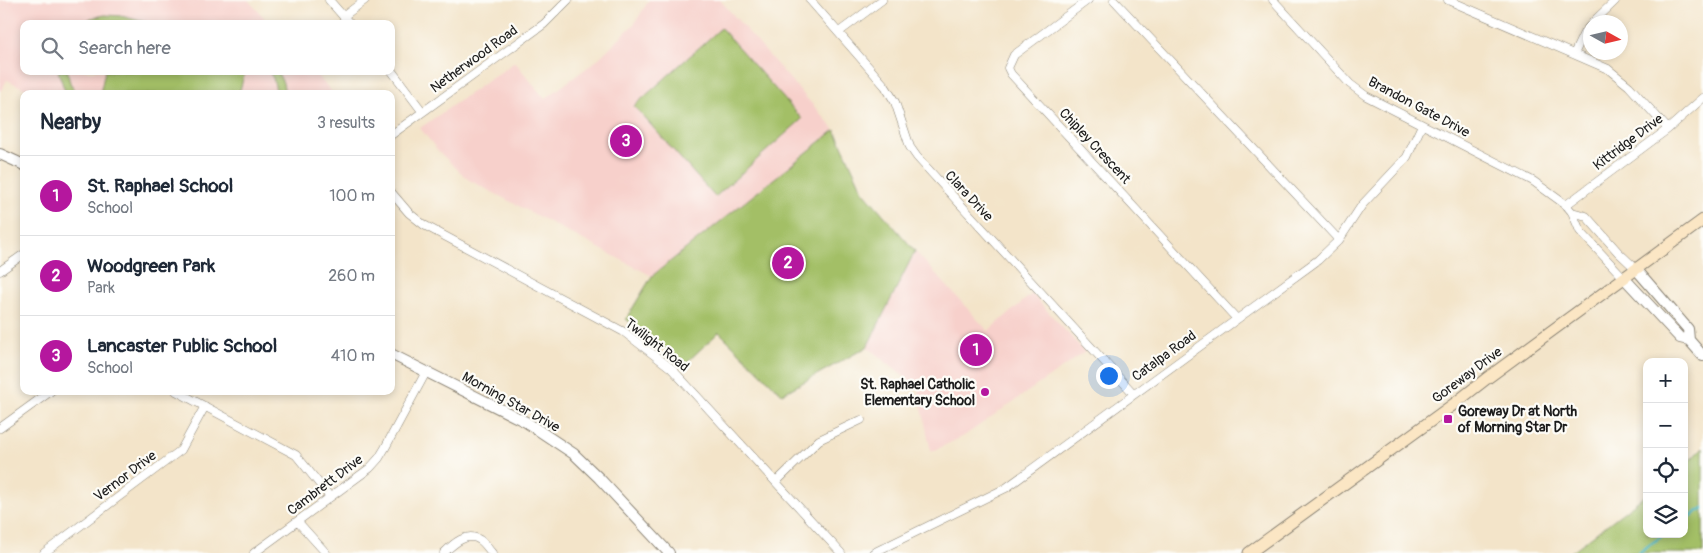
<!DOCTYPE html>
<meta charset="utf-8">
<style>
:root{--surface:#fff;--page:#f2f2f3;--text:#1f2937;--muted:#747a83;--line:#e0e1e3;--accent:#b5179e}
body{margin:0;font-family:Pangolin,sans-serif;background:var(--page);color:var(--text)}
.controls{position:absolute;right:15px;bottom:15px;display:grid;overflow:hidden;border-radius:10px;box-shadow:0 2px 8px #0003}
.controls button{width:45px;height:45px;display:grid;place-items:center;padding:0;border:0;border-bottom:1px solid var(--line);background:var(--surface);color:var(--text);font:25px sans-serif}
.compass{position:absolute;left:1583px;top:15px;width:45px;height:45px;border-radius:50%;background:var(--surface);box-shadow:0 2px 8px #0003;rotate:98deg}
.you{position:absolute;left:1108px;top:375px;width:18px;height:18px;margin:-12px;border:4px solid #fff;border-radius:50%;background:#1a73e8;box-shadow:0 0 0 8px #1a73e833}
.badge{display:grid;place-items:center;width:32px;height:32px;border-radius:50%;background:var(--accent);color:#fff;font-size:16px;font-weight:700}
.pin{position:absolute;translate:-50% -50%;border:2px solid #fff;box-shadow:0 1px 5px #0006}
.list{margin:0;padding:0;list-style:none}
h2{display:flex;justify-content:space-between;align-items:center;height:65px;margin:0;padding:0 20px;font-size:21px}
h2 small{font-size:16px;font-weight:400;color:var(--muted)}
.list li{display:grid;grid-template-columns:32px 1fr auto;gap:15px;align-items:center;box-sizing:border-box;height:80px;padding:0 20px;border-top:1px solid var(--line)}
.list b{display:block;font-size:19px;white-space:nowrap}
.list p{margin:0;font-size:16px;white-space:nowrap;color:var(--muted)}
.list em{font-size:16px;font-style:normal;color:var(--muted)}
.icon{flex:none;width:28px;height:28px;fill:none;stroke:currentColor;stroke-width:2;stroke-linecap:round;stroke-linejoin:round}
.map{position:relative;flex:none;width:1703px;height:553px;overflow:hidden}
.search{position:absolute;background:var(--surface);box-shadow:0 2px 8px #0003;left:20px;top:20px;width:375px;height:55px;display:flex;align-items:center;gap:12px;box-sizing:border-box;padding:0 18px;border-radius:10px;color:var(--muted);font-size:19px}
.panel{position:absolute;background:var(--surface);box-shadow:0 2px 8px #0003;left:20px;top:90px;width:375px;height:305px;border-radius:10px}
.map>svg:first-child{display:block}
.built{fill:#f7d0cb}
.green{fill:#a3bf66;stroke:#606e41}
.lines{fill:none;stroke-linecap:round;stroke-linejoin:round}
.stream{stroke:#4ab7c6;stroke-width:2.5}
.minor-casing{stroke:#888072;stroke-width:9}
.tertiary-casing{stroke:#888072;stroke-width:12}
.secondary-casing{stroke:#888072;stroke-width:13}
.minor{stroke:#fff;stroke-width:8}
.tertiary{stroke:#fff;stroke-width:10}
.secondary{stroke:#fbe6c4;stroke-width:11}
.poi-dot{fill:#b5179e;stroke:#fdfcf7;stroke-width:2}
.labels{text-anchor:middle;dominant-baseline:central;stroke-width:4.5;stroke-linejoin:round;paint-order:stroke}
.street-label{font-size:14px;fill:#1c1c1c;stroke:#fdfcf7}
.poi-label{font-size:14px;font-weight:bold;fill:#1c1c1c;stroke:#fdfcf7;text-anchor:end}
</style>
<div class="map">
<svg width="1703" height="553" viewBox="0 0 1703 553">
<rect width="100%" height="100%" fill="#fdfcf7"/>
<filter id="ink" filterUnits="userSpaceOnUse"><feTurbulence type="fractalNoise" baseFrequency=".02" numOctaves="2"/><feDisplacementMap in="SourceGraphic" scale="10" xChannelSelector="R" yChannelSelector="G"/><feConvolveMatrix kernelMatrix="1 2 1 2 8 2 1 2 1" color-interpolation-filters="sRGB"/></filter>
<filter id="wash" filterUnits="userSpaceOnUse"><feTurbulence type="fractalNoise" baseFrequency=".0096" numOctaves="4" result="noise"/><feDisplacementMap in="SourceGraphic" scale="20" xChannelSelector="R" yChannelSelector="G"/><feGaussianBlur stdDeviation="1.12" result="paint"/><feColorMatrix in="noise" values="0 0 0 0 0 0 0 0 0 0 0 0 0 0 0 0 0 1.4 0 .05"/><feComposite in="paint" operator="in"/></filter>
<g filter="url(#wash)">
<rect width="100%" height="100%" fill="#f3e4c9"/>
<!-- built -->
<path class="built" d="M0,0H248L270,24H24V71H313L334,94H35L7,80L0,92Z
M649,0H720L835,130L652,276L469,180L439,152L420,128L515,62L545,99L596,61L635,23Z
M915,251L988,331L1032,294L1085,352L964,436L931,452L918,388L867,347Z"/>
<!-- green -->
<path class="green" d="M105,15L121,16L153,24H81L91,18Z
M721,28L802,119L715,197L634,106Z
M58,71H68C68,79 71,87 77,94H66Z
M105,71H245L239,94H100Z
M268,71H277L283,83L285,94H277L273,78Z
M835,130L863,191L915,251L867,347L782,394L719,332L685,364L626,319L652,276Z
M1703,447V553H1570L1647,494V534H1684V466Z"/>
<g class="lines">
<!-- stream -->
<path class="stream" d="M1684,521L1703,508
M1638,553L1665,534"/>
</g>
</g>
<g filter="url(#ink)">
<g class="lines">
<defs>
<path id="minor" d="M329,0L350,24
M810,0L885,86L895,102L910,147L917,157L1134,394
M1088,0L1014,55L1008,68L1011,74L1237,319
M1114,0L1339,240
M1273,0L1350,84L1366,96L1533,181L1566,205L1572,212L1580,231L1624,278
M1448,0L1608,69L1629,86L1668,129
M344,16L365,0
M1593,22L1615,1
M839,32L882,0
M1574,54L1584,33L1590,26
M391,70L422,111
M391,135L544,24L568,0
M391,192L409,213L424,225L624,332L671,368L841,553
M1566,205L1668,129L1703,98
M1572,212L1586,216L1618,252L1636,269
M0,271L24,254
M176,391L296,455L330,497
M0,428L51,391
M777,481L819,440L861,420
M298,522L326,553
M44,553L181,450L205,406
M254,553L370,468L379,458L385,448L426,372
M444,553C453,544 467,531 480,540C485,543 488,549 492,553
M873,553L1006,488L1318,260L1339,240L1362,205L1407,157L1422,125"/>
<path id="tertiary" d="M0,154L24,165
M1636,269L1688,329L1689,340L1703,356
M1624,278L1680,338L1689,340
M391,354L526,422L574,454L599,478L669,553"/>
<path id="secondary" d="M1249,553L1454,404L1486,379L1703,220"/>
</defs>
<!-- minor casing -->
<use href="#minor" class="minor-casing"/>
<!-- tertiary casing -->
<use href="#tertiary" class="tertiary-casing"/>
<!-- secondary casing -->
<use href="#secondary" class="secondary-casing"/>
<!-- minor -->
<use href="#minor" class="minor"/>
<!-- tertiary -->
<use href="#tertiary" class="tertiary"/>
<!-- secondary -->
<use href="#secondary" class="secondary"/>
</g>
</g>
<!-- markers -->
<g class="poi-dot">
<circle cx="985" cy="392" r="5"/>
<rect x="1443" y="414" width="10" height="10" rx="2.5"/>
</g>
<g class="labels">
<!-- street labels -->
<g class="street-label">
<text transform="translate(474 59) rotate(-36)">Netherwood Road</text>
<text transform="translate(1419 107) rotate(28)">Brandon Gate Drive</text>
<text transform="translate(1628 142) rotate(-37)">Kittridge Drive</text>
<text transform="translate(1095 146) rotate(47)">Chipley Crescent</text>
<text transform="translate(969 196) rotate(47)">Clara Drive</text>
<text transform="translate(657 345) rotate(38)">Twilight Road</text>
<text transform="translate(1164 356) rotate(-36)">Catalpa Road</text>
<text transform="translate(1467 375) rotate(-37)">Goreway Drive</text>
<text transform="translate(511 402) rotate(29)">Morning Star Drive</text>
<text transform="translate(125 476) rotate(-37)">Vernor Drive</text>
<text transform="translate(325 485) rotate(-37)">Cambrett Drive</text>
</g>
<!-- poi labels -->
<g class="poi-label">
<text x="975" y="384">St. Raphael Catholic<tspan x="975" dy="16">Elementary School</tspan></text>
<text x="1458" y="411" text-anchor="start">Goreway Dr at North<tspan x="1458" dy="16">of Morning Star Dr</tspan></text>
</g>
</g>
</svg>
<div class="controls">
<button>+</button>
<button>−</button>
<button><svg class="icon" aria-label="locate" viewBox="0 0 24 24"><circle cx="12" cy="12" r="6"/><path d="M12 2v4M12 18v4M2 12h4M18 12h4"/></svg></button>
<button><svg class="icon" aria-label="layers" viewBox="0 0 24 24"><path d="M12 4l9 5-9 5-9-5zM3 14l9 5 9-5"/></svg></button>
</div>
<svg class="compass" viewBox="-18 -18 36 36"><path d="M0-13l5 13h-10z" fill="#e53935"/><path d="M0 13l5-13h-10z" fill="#747a83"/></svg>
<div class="you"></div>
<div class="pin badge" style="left:976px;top:350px">1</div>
<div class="pin badge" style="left:788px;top:263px">2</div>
<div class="pin badge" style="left:626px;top:141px">3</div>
<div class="search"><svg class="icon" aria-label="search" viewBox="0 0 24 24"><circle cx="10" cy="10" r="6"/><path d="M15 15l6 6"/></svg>Search here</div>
<section class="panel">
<h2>Nearby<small>3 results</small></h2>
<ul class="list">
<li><span class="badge">1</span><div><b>St. Raphael School</b><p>School</p></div><em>100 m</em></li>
<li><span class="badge">2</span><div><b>Woodgreen Park</b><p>Park</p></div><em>260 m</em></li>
<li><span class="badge">3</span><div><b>Lancaster Public School</b><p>School</p></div><em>410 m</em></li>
</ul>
</section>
</div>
